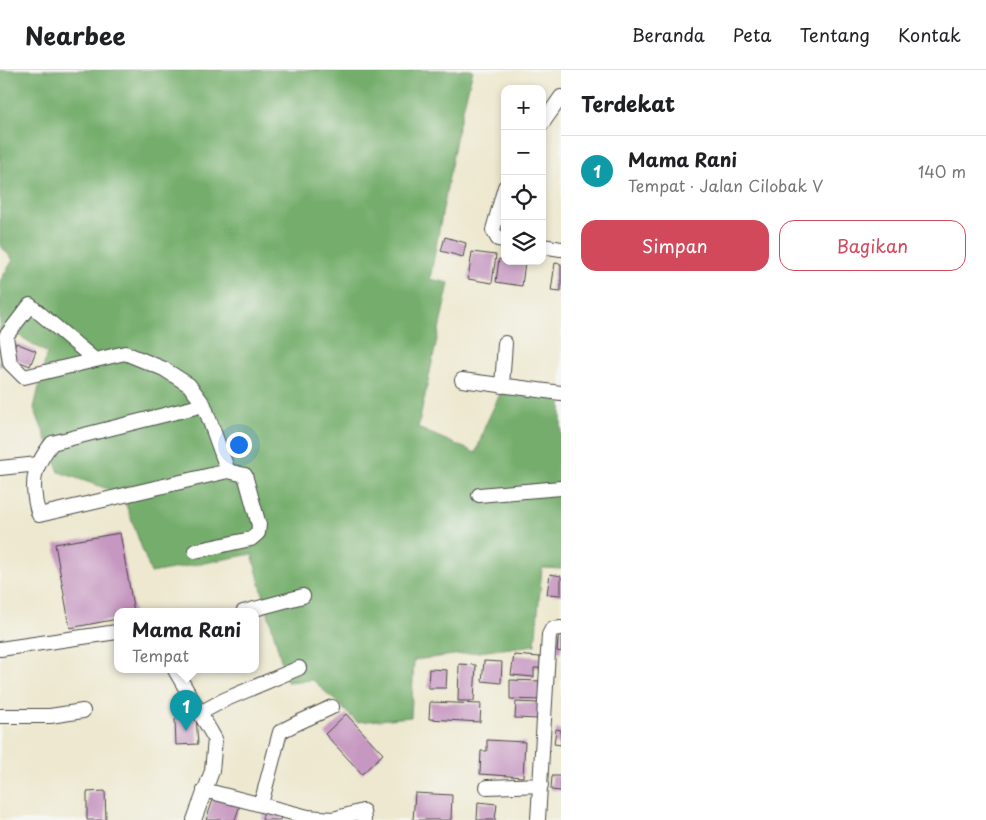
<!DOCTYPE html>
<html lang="id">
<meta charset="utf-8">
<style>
:root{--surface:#fff;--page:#f6f6f6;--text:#202124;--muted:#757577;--line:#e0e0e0;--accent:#d1495b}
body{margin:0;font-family:"Playpen Sans",sans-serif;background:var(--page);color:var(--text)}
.controls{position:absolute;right:15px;top:15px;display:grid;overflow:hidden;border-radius:10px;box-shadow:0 2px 8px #0003}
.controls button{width:45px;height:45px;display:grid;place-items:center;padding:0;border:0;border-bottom:1px solid var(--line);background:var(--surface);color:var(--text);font:25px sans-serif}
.you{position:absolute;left:238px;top:374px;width:18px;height:18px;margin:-12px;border:4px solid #fff;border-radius:50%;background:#1a73e8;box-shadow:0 0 0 8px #1a73e833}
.badge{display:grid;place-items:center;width:32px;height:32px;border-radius:50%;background:var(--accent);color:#fff;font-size:16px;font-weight:700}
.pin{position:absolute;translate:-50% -41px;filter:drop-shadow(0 1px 2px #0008)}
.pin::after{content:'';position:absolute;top:26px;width:18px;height:15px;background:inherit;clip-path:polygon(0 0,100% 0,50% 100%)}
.popup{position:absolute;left:114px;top:538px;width:145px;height:65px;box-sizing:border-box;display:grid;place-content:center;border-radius:10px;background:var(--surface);filter:drop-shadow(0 1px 4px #0005);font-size:16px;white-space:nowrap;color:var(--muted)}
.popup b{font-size:19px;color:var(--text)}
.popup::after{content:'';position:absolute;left:50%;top:100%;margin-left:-10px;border:10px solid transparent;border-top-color:var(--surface)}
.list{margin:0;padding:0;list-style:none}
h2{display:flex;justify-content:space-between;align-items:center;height:65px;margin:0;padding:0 20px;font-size:21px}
h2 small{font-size:16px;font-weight:400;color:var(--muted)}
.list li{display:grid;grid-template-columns:32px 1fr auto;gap:15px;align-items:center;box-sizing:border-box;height:70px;padding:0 20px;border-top:1px solid var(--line)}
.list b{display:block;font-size:19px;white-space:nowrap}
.list p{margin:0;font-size:16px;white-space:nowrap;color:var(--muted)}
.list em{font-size:16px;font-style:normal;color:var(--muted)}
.actions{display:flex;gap:10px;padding:15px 20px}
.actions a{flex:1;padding:11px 0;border:1px solid var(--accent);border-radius:15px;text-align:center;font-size:18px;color:var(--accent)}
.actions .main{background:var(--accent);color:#fff}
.icon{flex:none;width:28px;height:28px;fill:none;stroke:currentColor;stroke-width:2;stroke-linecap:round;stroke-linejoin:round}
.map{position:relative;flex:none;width:561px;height:750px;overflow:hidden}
header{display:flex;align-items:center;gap:30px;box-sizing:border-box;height:70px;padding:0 25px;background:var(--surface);border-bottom:1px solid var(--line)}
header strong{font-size:24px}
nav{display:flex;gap:28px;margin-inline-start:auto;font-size:18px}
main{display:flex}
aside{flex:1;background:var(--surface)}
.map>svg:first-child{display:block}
.forest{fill:#74ae6c;stroke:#506c4c}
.building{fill:#c697c1}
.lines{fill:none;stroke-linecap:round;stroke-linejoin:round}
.street-casing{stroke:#484744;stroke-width:16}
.street{stroke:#fff;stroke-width:14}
</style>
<header>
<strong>Nearbee</strong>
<nav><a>Beranda</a><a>Peta</a><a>Tentang</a><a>Kontak</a></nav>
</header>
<main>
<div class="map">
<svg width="561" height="750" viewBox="0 0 561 750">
<rect width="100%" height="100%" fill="#f6f6f2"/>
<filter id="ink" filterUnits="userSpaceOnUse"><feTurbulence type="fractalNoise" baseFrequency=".02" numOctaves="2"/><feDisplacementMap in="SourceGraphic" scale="10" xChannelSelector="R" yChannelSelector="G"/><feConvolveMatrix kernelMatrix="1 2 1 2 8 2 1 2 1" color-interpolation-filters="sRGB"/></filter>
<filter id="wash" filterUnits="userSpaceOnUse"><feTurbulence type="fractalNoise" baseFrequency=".0096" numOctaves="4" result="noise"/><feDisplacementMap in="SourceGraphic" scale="20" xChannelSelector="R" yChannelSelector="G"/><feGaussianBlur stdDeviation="1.12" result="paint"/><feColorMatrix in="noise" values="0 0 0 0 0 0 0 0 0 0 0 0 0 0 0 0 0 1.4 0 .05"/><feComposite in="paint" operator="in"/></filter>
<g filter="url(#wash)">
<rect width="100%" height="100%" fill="#ede8cf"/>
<!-- forest -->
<path class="forest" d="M0,0H473L458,58L430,209L449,213L418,358L476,383L485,356L500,324L561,320V499L542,498L535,575L414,590L411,647L357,652L313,610L287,612L252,484L151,503L122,424L59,402L34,338L47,283L15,263L0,297V211L13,190L0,175Z"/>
<g id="blocks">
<!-- building -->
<path class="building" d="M445,167L466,173L463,187L441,181Z
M472,182L496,185L492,213L468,209Z
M499,189L505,190V191L525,192L522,216L496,212Z
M555,193L561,194V222L551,221Z
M16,273L36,281L30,296L10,288Z
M120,463L134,542H117V549L70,558L55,474Z
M550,504L561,506V525L547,524Z
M559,561H561V582L557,581Z
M514,585L540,587V598H534V607L511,605Z
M484,591L502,592L501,613L482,611Z
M459,594L476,595L474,631H458Z
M429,599L447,600L446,618H428Z
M510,610L540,611V630L510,629Z
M430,632L481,634L480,652L429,649Z
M516,632L540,633V649L515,648Z
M346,644L383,684L362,704L325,664Z
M196,647L198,674L176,675L175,649Z
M556,659L561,660V675L554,674Z
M487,670L525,672L523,707L480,704L481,681H487Z
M552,706H561V721L551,720Z
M105,721L106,750H87V722Z
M415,723L452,725L451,750H413Z
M214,727L240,735L235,750H206Z
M478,732L497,734L495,750H477Z
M264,740L282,744L280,750H262Z"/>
</g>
</g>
<g filter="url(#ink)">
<use href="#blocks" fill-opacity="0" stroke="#484744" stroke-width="1"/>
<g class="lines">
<defs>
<path id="street" d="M542,54L561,27
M505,117L493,160L498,169L505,170
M542,176L561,179
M95,290L30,235L6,266L10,293L24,307L125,283L164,299L189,315L204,335L228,401
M462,310L561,323
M502,316L505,273
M0,398L38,394
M479,425L561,418
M195,481L251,469L258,463L259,455L245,405L228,401L39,445C34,430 31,408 39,394C42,386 47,380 52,373L204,335
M243,542L303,526
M0,579L117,562
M175,600L215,669L212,701L194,750
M200,643L224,630L299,598
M0,646H50L83,641
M487,717L541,715
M204,720L308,747L333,749L363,741L364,750
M261,734L280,662C297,652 314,646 332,637
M538,750L549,565L552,559L561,558"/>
</defs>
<!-- street casing -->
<use href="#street" class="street-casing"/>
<!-- street -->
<use href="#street" class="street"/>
</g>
</g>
</svg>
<div class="controls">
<button>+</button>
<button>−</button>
<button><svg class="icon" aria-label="locate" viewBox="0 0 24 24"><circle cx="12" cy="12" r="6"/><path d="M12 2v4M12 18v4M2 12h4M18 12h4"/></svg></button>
<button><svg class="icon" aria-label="layers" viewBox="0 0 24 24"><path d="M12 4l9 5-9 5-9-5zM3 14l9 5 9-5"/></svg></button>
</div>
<div class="you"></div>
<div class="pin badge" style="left:186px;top:661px;background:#0f9aa8">1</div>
<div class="popup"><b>Mama Rani</b>Tempat</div>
</div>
<aside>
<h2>Terdekat<small></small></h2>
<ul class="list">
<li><span class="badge" style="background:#0f9aa8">1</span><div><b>Mama Rani</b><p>Tempat · Jalan Cilobak V</p></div><em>140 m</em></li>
</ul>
<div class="actions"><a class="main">Simpan</a><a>Bagikan</a></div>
</aside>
</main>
